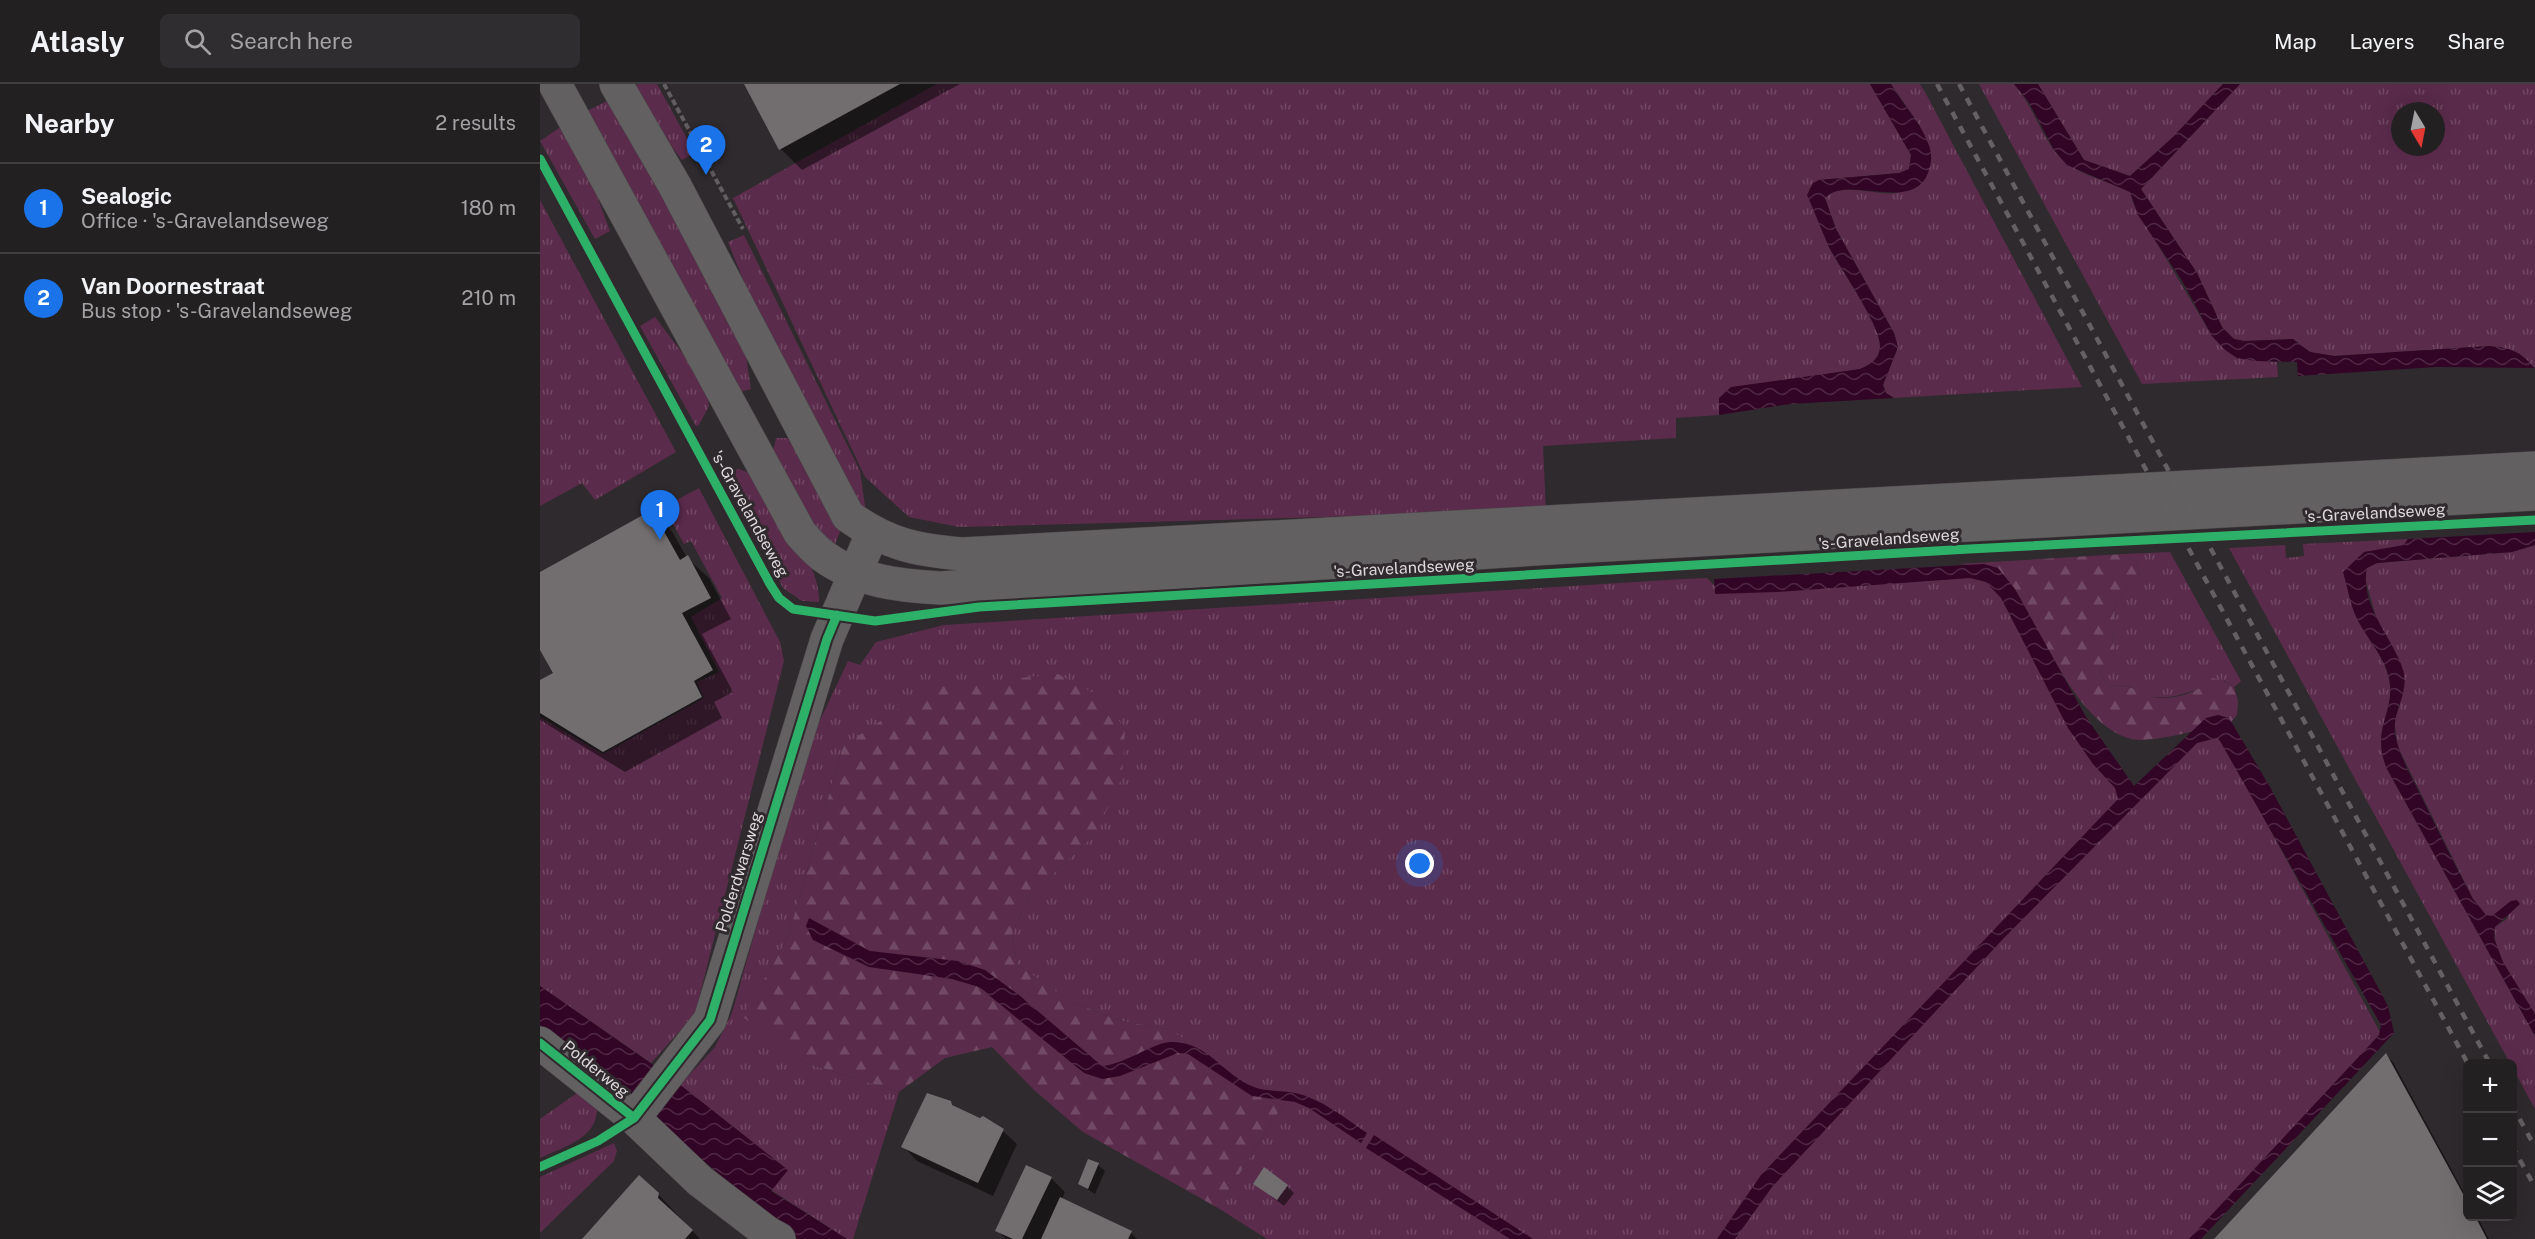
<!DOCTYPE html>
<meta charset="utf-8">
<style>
:root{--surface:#232022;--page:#2f2d2f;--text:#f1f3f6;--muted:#a3a3a5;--line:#403e40;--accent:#1a73e8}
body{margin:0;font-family:"Public Sans",sans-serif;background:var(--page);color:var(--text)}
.controls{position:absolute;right:18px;bottom:18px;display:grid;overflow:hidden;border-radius:9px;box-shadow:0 6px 24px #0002}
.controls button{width:54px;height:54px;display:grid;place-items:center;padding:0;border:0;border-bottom:2px solid var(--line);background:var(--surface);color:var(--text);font:30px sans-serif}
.compass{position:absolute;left:1851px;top:18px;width:54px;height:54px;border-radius:50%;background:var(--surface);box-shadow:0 6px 24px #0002;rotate:170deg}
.you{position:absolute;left:880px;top:780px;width:21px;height:21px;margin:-15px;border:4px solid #fff;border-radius:50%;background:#1a73e8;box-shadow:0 0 0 9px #1a73e833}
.badge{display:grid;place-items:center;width:39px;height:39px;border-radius:50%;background:var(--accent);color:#fff;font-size:20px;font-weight:700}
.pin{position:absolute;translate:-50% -50px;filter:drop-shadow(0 2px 3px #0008)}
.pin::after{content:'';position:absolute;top:32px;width:21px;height:18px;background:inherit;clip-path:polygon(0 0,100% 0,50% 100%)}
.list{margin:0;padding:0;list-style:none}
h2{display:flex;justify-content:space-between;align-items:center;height:78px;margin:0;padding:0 24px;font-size:26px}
h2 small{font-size:20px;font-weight:400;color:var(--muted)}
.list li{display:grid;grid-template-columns:39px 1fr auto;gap:18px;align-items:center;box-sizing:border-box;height:90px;padding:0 24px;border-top:2px solid var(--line)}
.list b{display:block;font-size:22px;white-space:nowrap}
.list p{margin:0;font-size:20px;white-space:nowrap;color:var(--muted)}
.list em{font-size:20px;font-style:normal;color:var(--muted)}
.icon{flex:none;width:33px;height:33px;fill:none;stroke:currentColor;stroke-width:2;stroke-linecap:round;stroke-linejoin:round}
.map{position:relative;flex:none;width:1995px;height:1155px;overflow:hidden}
header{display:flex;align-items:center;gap:36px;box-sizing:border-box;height:84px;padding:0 30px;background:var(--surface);border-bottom:2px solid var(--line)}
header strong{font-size:28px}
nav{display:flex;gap:33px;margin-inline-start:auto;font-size:21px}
.search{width:420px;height:54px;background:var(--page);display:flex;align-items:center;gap:15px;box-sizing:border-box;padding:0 21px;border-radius:9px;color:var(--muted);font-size:22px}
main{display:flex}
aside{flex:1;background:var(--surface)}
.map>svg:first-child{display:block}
.grass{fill:url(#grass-tufts);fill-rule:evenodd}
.forest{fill:url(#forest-firs)}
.water{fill:url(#water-waves)}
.shadow{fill:#0007}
.building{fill:#726e70}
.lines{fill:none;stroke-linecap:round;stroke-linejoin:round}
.minor-casing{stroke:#4a4649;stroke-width:34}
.secondary-casing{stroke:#4a4649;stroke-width:34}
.path{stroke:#615e60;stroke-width:4;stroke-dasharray:6 3;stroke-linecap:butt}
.minor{stroke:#636062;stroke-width:33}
.secondary{stroke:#636062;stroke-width:33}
.rail{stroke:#646163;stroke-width:4.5;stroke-dasharray:8 8;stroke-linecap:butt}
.cycleway-casing{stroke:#30292d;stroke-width:13}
.cycleway{stroke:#2db169;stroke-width:9}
.labels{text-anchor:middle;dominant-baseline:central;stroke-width:6;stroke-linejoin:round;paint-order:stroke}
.street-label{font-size:16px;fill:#ddd8db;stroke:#30292d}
</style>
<header>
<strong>Atlasly</strong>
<div class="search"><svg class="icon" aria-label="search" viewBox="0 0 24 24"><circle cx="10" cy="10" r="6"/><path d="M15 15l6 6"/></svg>Search here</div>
<nav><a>Map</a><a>Layers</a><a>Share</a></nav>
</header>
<main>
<aside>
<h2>Nearby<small>2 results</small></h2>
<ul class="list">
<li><span class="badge">1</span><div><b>Sealogic</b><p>Office · 's-Gravelandseweg</p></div><em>180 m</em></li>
<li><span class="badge">2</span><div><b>Van Doornestraat</b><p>Bus stop · 's-Gravelandseweg</p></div><em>210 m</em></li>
</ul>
</aside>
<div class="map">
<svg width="1995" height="1155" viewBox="0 0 1995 1155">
<defs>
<pattern id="grass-tufts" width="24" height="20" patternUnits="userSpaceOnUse" patternTransform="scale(1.5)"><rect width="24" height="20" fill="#5b2b4b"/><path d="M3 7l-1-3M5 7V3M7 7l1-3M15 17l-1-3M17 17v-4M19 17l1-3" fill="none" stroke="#724964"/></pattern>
<pattern id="forest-firs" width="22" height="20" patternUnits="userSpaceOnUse" patternTransform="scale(1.5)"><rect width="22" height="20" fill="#5b2b4b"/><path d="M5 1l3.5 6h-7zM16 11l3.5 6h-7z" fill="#724964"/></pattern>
<pattern id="water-waves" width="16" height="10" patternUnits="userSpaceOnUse" patternTransform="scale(1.5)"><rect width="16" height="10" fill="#320425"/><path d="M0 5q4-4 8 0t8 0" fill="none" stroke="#4f2844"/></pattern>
</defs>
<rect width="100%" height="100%" fill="#2f2a2d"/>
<!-- grass -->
<path class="grass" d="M98,0H117L155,69L142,76L88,5Z
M397,0H1330L1371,71L1369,85L1359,89L1279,96L1269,105C1276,124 1281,145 1289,163C1300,185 1341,241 1340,263C1339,276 1331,280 1320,285L1179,314V331L1136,334V354L1003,362L1006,427L419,443L369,433L325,393L193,114Z
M1351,0H1380L1385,8L1542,303L1354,314L1346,309L1343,301L1358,263L1354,249L1296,145L1285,114C1301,97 1335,112 1356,109C1362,108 1369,105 1375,104L1380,42Z
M1439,0H1474C1491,20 1498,43 1513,65C1530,90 1564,95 1590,108L1593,119L1672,252C1693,276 1706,276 1737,278L1738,293L1602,300Z
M1498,0H1683L1633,53L1590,92L1544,76Z
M1700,0H1995V284C1978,267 1974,265 1949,262L1794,272L1770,268L1753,255L1704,257L1694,255L1682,243L1657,189L1601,105ZM1860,27H1896V63H1860Z
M71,15L205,266L211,305L199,308L43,29Z
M25,40L39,64L70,147L55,155L0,57Z
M0,116L136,368L55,416L42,399L0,422Z
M204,151L320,387L326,429L314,416L237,280L188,158Z
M115,233L165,299L169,322L159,341L156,342L100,242Z
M236,354H253L289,417L300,448L295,460L280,449L262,423L233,368Z
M199,385L210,389C233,423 281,478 279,518L262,517L243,504L180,388Z
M159,404L240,558L244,577L155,930L111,979L0,902V633L63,670L164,614L157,598L179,588L151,533L182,514L151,457L144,460L124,423Z
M1868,455L1864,461L1803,488C1808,504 1811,522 1819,537C1828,556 1845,574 1849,595C1856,630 1830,643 1847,685L1995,952V1025L1689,464L1745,461L1746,474L1764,472L1763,460Z
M1995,461V930C1980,906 1951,873 1955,843L1967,835L1971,817L1952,833L1946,831L1933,815L1858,663L1854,636L1860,621L1861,580L1837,536L1825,494L1826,484L1837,479L1972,468Z
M1630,468L1701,597L1694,603L1684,596C1661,602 1639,616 1614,613C1595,611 1597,598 1569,603L1560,589L1573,566L1575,519L1599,490L1596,477L1584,470Z
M1421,489L1449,496L1463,513L1586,720L1674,642L1841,950L1652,1155H727L678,1124L742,1022L706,1005L630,946L578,936L529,917L477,880L472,849L489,813L555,750L303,662L248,853L204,932L266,979L359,1008L313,1155H307L231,1106L247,1086L140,1001L175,963L192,929L267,664L308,577L320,581L336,558L404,541L1143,495L1167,494L1176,503Z
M37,1009L57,1026C56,1055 23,1063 0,1074V1035Z
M74,1059L77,1067L74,1077L0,1149V1093Z"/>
<!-- forest -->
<path class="forest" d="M1584,470L1596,477L1599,490L1575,519L1573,566L1560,589L1569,603C1590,600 1592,605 1610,612C1628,619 1661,608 1672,594L1683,596L1694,603L1698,617L1697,631L1691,638C1670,643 1610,660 1591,655C1543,642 1512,570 1488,530C1483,521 1478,510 1472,502C1458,487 1437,481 1418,480Z
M518,590L568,617L585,647L582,694L555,750L489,813L472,849L477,880L529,917L578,936L630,946L662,966L706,1005L742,1022L678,1124L543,1048L494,1006L452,963L405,974L359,1008L266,979L203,933L248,853L303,662L390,604Z"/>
<!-- water -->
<path class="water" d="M1330,0H1351C1362,20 1380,37 1388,59C1392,68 1392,77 1389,86C1375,132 1307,89 1285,114L1296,145L1354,249L1358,263L1343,301L1346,309L1354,314L1250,320L1179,331V314L1191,303L1320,285C1331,280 1339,276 1340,263C1341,242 1300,184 1289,163C1281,146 1275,128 1267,111L1273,99L1279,96L1359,89L1369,85L1371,71Z
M1474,0H1498L1544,76L1590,92L1633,53L1683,0H1700L1601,105L1657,189L1682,243L1694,255L1704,257L1753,255L1770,268L1794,272L1949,262C1970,264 1981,267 1994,284L1896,283L1758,292L1757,278L1716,277L1697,274L1685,266L1672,252L1641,195L1598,131L1590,108L1527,81L1514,66L1488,17Z
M1995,448V461L1972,468L1837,479L1827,484C1819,522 1853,553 1863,586C1870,608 1852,628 1855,649C1858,669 1870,690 1879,708C1897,744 1914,780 1933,815L1946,831L1952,832L1971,817L1977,816L1980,820L1955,843L1954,854L1963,878L1995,930V952L1847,685C1830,643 1856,630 1849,594C1845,574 1828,555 1818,537C1810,521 1808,505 1803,488L1824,468L1864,461L1868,455Z
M1444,480L1458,484L1475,505L1546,633L1594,702L1666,634L1678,631L1689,634L1730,703L1848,922L1854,949L1661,1155H1649L1839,951L1841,941L1680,657L1677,654L1657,659L1463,855L1232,1103L1195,1155H1177L1221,1091L1578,715L1575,704L1553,680L1528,644L1461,514L1446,498L1430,494L1237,508L1175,510L1174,495Z
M269,834L330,867L418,877L445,886L479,911L562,982C586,980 614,958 631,958C668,957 684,992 714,1003C726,1008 743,1006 755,1009C782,1015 805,1034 827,1049L821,1059L769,1024L755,1018L712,1012L648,970L638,969L580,992L562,995L544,989L439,903L412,895L329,883L273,856L266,842Z
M0,902L129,992L248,1086L231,1107L307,1155H258L239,1147L194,1103L102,1024L21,955L0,941Z
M834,1051L993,1155H970L826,1064Z"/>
<!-- shadow -->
<path class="shadow" d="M205,0H420L262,86L241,65Z
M112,428L133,449L147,474L169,494L191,535L162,550L193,608L174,618L182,634L85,688L0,636V597L15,589L0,562V489Z
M1846,971L1853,978L1928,1116V1132H1937L1949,1155H1676Z
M388,1010L399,1013L416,1024L454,1039L477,1060L453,1112L377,1077L363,1062Z
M558,1081L565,1087L555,1110L540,1100Z
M511,1094L525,1108L522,1115L591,1149L597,1155H466L457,1146Z
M714,1099L747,1102L754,1109L744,1122Z
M118,1110L160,1155H45Z"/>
<!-- building -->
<path class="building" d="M204,0H360L239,66Z
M112,426L140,476L148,471L171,514L142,529L173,586L154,597L162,613L63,668L0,629V596L13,589L0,566V488Z
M1846,969L1928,1119V1132H1935L1947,1155H1674Z
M387,1009L411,1017L412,1021L440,1034L443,1032L464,1045L438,1099L361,1063Z
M548,1075L559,1079L548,1105L538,1100Z
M486,1081L512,1093L482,1155H473L455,1147Z
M724,1083L748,1101L737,1116L713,1100Z
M99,1091L119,1109L118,1114L153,1146L145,1155H42Z
M520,1113L592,1147L588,1155H501Z"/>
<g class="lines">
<defs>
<path id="minor" d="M0,959L94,1034L160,1097L228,1149L239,1155
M94,1034L170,936L287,555L332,450"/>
<path id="secondary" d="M15,0L260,449C267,457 275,466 283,472C317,497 360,502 400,504L1012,464L1995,410
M76,0L135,102L308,432C347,460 375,466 422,470L1995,384"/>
</defs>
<!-- minor casing -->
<use href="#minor" class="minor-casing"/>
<!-- secondary casing -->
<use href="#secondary" class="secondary-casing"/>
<!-- path -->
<path class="path" d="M124,0L203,145"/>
<!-- minor -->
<use href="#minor" class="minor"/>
<!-- secondary -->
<use href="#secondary" class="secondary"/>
<!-- rail -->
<path class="rail" d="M1397,0L1928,980
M1419,0L1950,980
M1972,1021L1995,1063
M1972,1062L1995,1103"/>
<defs>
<path id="cycleway" d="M0,75L230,500L239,514L253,525L335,537L439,523L1429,465L1995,436
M0,959L94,1034
M0,1083L58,1057L94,1034L170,936L287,555L297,531"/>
</defs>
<!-- cycleway casing -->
<use href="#cycleway" class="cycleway-casing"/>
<!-- cycleway -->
<use href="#cycleway" class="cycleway"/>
</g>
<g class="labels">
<!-- street labels -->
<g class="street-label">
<text transform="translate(1835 429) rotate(-3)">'s-Gravelandseweg</text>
<text transform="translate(210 430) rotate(61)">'s-Gravelandseweg</text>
<text transform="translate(1349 455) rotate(-4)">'s-Gravelandseweg</text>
<text transform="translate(864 484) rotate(-3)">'s-Gravelandseweg</text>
<text transform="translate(199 788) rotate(-73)">Polderdwarsweg</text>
<text transform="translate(56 985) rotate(39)">Polderweg</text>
</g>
</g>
</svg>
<div class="controls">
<button>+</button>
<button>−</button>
<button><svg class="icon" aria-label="layers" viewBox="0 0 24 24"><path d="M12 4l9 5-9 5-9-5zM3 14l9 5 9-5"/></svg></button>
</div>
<svg class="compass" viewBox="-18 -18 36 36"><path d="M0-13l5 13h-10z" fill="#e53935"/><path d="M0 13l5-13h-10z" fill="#a3a3a5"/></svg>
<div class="you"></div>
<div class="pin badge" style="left:120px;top:456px">1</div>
<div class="pin badge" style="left:166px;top:91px">2</div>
</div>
</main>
